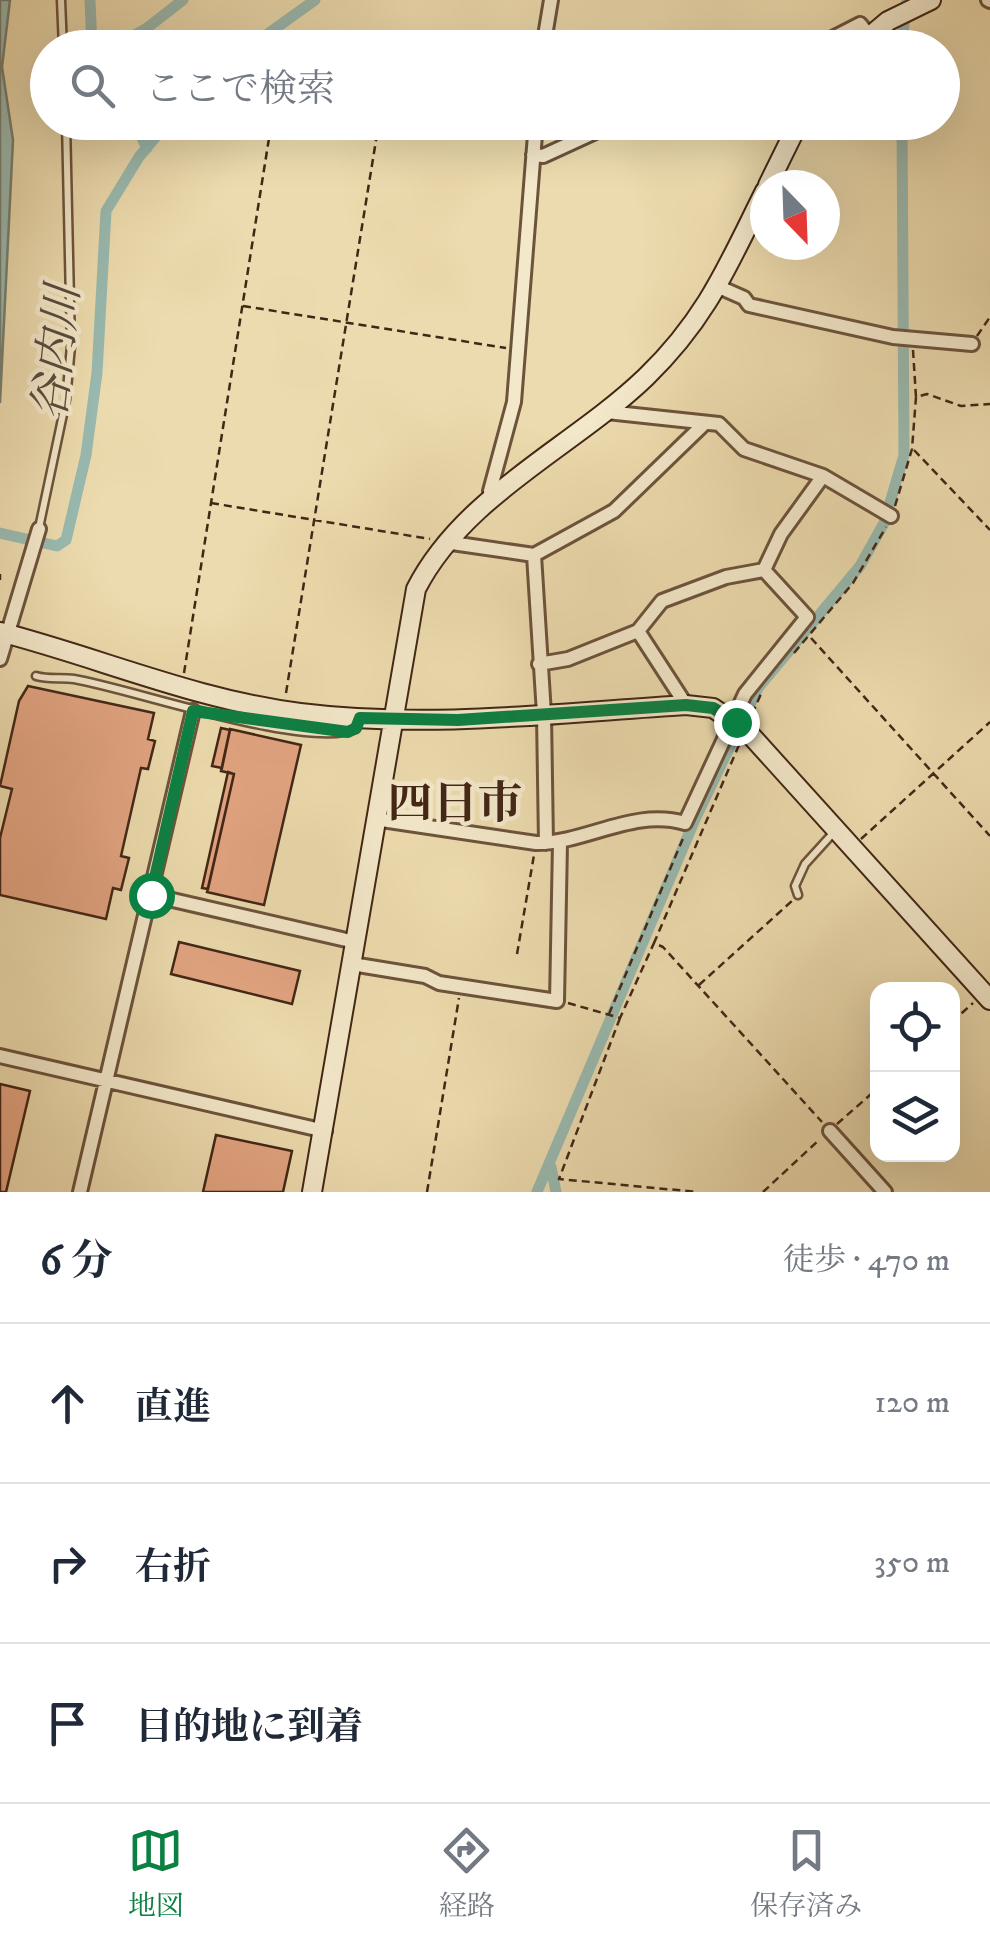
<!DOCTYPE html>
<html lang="ja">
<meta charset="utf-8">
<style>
:root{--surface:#fff;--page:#f6f6f7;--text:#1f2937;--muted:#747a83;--line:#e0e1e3;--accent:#0b8043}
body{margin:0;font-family:"IM FELL DW Pica","Noto Serif JP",serif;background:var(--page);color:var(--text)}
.controls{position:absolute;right:30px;bottom:30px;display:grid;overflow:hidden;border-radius:20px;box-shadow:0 10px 40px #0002}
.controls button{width:90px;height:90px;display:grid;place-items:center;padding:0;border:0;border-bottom:2px solid var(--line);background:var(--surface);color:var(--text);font:50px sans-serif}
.compass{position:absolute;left:750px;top:170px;width:90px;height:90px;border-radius:50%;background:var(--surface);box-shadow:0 10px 40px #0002;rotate:157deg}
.stop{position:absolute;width:30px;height:30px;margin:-22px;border:8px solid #0b8043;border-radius:50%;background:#fff}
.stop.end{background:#0b8043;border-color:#fff;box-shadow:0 2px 10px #0008}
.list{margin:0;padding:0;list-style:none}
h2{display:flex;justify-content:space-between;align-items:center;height:130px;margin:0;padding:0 40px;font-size:42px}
h2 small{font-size:32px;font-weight:400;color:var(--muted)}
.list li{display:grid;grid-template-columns:65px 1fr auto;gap:30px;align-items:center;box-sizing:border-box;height:160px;padding:0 40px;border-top:2px solid var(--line)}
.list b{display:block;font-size:38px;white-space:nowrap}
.list em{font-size:32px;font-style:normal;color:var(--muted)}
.icon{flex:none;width:55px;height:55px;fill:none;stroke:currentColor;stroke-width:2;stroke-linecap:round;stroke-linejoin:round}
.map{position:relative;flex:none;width:990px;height:1192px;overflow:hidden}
.search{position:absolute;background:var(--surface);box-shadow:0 10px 40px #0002;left:30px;right:30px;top:30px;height:110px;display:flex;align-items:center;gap:25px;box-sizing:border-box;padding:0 35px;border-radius:55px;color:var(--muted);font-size:38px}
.sheet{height:610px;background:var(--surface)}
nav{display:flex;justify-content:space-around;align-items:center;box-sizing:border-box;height:140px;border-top:2px solid var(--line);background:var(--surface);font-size:28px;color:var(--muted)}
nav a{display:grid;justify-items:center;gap:5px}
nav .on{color:var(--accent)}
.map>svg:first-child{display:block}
.water{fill:#99bab0;stroke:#767f72;stroke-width:2.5}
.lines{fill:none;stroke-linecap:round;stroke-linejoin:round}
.canal{stroke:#99bab0;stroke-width:11}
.building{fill:#e2a481;stroke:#422616;stroke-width:2.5}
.lane-casing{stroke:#6c533c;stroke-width:11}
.street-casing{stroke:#6c533c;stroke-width:18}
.secondary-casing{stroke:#422616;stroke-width:22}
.path{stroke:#422616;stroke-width:2.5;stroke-dasharray:8 5;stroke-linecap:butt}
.lane{stroke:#f3e8ca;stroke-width:6}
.street{stroke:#f3e8ca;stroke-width:12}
.secondary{stroke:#f3e8ca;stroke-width:18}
.route{stroke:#0b8043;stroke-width:12}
.labels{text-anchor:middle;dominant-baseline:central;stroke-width:9;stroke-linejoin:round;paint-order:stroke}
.water-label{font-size:45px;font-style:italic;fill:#584b3c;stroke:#f3e8ca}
.neighbourhood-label{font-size:45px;font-weight:bold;fill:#422616;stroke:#f3e8ca}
</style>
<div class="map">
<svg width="990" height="1192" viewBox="0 0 990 1192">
<rect width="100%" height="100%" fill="#ecdbae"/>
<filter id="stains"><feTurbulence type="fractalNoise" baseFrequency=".002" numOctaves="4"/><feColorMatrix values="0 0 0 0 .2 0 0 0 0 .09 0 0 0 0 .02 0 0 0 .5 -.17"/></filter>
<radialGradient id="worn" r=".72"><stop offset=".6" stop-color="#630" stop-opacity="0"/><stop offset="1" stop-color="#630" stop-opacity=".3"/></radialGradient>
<!-- water -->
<path class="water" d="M0,0H10L2,67L13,140L0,403Z"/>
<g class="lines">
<!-- canal -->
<path class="canal" d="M90,0L92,48
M112,48L147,28L183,0
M248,48L315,0
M901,48L907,0
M134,122L147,148
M0,533L57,546L66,540L86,455L97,373L106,211L139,157L168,122
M551,1167L556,1192
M537,1192L696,817L758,688L860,566L884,523L904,455L902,122"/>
</g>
<!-- building -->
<path class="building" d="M28,686L154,713L148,739L155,741L148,769L141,768L121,856L129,858L121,890L113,888L106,919L0,895V838L12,789L0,786L19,701Z
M221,728L230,730L222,768L212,766Z
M230,729L301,745L264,905L207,892L234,774L221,771Z
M228,772L234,774L208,889L202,888Z
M179,942L300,971L292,1004L171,974Z
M0,1084L30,1091L6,1192H0Z
M216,1135L292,1151L283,1192H203Z"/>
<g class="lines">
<defs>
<path id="lane" d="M61,0L63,48
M39,528L66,400L71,346L66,122
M36,676C49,680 61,677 74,679C133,689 306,750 356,729L360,719
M798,895L795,886L805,864L835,831"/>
<path id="street" d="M988,0L990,1
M543,48L551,0
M813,48L860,24L869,35
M533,155L543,156L617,122
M719,287L744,298L749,305L893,337L972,344
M607,412L719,424L744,449L823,476
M494,498L490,491L514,402L536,122
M445,542L534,555L614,511L705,423
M534,555L544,714L546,843
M764,570L781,534L823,476L891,516
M638,631L686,705
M0,659L39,529
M375,819L536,843C587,843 633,808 685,823L745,694L807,617L764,570L726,577L662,601L638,631L568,659L539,664
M151,895L355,942
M352,964L425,976L439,983L557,1001L560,843
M0,1056L325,1131
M830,1131L885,1192
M80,1192L193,711"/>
<path id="secondary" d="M856,48L888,21L931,0
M768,185L799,122
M0,632C100,658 197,700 300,713C428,729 557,713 686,705L713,708L746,730L990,1000
M312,1192L416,589C464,495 572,448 646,377C707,318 728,265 765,191"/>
</defs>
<!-- lane casing -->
<use href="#lane" class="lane-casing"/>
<!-- street casing -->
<use href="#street" class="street-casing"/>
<!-- secondary casing -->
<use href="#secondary" class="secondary-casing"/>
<!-- path -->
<path class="path" d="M391,48V45
M243,306L506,348
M977,336L990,317
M913,350L916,397L927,394L961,406L990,404
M914,450L990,530
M211,503L430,539
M895,506L912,449L916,397
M0,574V580
M811,638L990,836
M794,653L853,583L886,527
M184,673L270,132
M286,693L379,122
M752,714L761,694
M739,745L654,943L663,947L822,1122
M861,839L990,722
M517,954L534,855
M699,985L793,900
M568,1003L620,1018L654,943
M609,1014L684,836
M620,1018L559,1179L698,1192
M952,1022L973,1003
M837,1124L878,1088
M427,1192L459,998
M763,1192L820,1139"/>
<!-- lane -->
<use href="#lane" class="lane"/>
<!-- street -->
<use href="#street" class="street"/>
<!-- secondary -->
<use href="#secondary" class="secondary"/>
</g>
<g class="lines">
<!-- route -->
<path class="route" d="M151,895L193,711L348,732L356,728L360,718L458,720L686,705L713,708L736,722"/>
</g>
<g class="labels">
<!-- water labels -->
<g class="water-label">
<text transform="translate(58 353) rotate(-84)">谷内川</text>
</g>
<!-- neighbourhood labels -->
<g class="neighbourhood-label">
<text x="455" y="805">四日市</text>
</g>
</g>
<rect width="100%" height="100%" filter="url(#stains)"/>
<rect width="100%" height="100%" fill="url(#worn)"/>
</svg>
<div class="controls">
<button><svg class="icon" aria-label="locate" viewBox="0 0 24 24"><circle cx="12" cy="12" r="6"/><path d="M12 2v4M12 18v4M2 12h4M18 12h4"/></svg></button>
<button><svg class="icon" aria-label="layers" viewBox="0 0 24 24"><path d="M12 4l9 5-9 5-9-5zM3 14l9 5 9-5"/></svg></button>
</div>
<svg class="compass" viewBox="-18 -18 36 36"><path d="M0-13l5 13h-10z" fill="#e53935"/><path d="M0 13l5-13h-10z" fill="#747a83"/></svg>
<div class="stop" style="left:151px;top:895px"></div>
<div class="stop end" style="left:736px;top:722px"></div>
<div class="search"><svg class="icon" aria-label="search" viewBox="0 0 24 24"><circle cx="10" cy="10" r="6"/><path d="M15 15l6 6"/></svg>ここで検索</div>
</div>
<section class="sheet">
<h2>6 分<small>徒歩 · 470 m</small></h2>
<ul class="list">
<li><svg class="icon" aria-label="ahead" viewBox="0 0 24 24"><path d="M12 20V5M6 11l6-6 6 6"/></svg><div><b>直進</b></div><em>120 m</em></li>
<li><svg class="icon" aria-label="right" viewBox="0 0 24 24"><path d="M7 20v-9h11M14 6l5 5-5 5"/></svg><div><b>右折</b></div><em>350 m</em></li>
<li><svg class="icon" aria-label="arrive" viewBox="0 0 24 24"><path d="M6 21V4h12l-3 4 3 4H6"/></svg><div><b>目的地に到着</b></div></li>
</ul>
</section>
<nav>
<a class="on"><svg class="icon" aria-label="map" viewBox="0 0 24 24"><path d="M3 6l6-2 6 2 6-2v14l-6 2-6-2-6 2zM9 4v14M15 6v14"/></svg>地図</a>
<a><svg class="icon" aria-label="directions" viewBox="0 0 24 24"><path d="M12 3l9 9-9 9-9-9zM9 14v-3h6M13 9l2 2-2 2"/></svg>経路</a>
<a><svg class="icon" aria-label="saved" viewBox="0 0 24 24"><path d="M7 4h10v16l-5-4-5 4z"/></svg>保存済み</a>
</nav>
